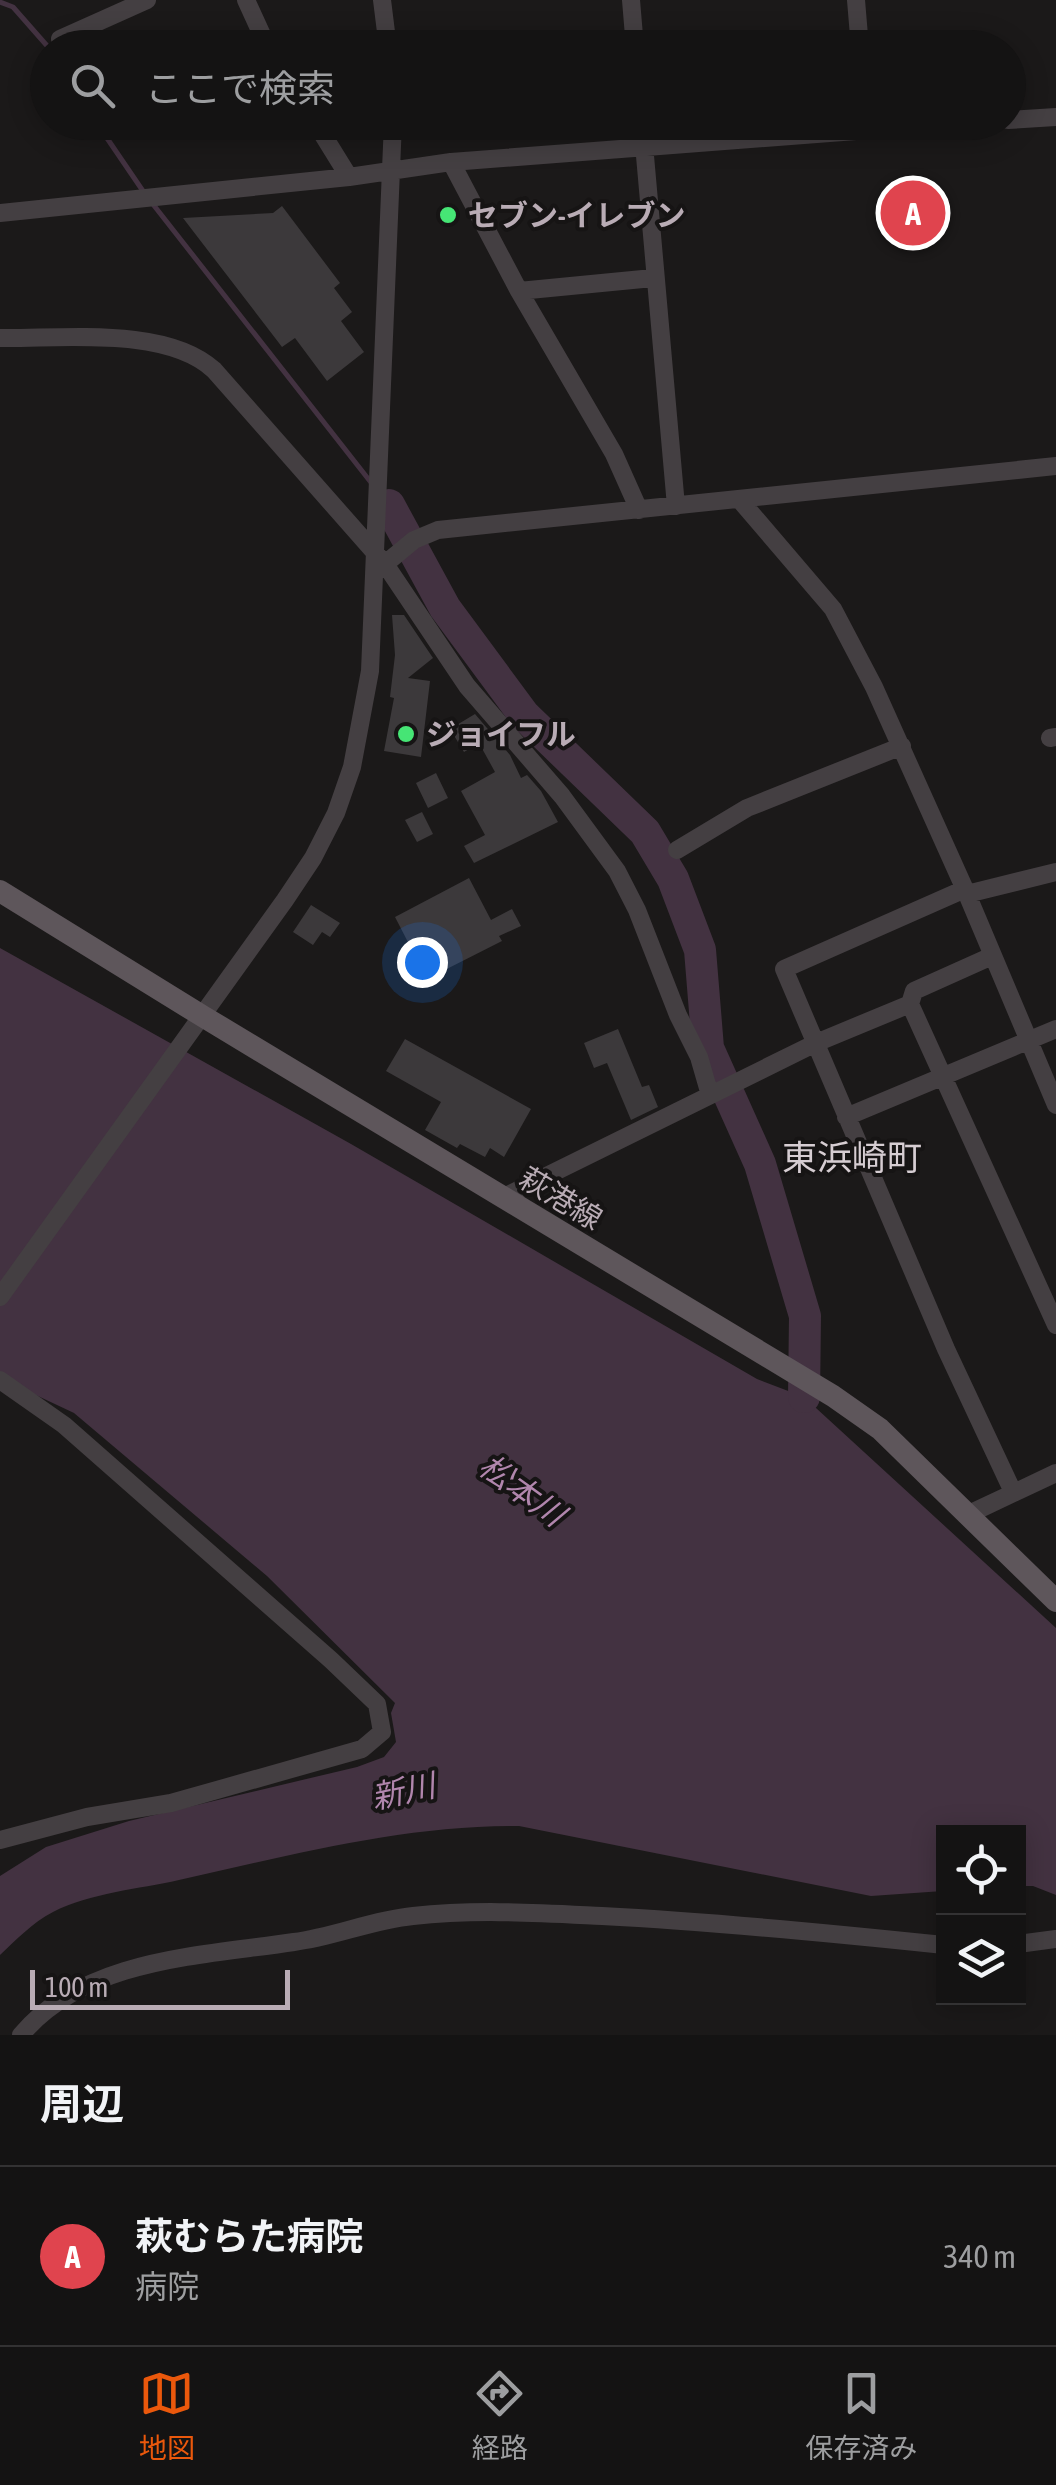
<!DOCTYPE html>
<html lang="ja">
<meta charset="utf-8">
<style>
:root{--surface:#141313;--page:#212021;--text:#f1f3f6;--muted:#9d9ea0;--line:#333233;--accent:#ea580c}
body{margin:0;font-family:"Asap Condensed","Noto Sans JP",sans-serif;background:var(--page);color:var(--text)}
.controls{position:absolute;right:30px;bottom:30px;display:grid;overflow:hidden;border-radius:0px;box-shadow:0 5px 25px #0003}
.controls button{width:90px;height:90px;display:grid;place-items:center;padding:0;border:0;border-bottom:2px solid var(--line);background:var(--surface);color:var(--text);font:50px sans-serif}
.scale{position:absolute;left:30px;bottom:25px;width:260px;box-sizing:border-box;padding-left:10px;border:5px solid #b9acb5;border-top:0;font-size:28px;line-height:35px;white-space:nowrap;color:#b9acb5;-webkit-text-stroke:8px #161414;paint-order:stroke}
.you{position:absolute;left:422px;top:962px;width:35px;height:35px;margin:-25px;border:8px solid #fff;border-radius:50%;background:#1a73e8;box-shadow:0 0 0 15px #1a73e833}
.badge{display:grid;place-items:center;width:65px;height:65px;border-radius:50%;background:var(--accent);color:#fff;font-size:32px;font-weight:700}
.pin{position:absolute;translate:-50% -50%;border:5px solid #fff;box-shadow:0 2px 10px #0006}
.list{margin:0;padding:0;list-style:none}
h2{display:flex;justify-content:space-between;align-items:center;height:130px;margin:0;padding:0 40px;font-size:42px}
h2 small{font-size:32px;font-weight:400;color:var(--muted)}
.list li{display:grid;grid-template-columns:65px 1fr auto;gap:30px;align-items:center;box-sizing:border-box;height:180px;padding:0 40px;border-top:2px solid var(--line)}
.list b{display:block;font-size:38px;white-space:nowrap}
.list p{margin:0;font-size:32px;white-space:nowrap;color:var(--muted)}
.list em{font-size:32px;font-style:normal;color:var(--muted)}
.icon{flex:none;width:55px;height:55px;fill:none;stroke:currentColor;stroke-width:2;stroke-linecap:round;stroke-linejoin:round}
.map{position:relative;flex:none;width:1056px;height:2035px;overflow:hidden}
.search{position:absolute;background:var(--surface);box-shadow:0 5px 25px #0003;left:30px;right:30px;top:30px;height:110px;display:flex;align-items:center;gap:25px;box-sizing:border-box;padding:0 35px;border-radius:55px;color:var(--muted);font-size:38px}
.sheet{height:310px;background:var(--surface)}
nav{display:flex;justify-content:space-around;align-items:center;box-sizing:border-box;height:140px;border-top:2px solid var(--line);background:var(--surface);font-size:28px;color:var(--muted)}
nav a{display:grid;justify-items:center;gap:5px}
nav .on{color:var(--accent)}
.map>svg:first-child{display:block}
.water{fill:#433241}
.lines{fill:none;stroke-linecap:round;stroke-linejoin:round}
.stream{stroke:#433241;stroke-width:5}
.river{stroke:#433241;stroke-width:32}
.building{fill:#3c393b}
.minor{stroke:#443f42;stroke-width:18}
.major{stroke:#5e565b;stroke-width:22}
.poi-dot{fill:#46e575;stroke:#161414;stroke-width:4}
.labels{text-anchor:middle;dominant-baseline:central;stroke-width:8;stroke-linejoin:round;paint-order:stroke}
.poi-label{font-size:30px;font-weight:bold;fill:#b9acb5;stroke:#161414;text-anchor:start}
.street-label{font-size:30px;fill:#b9acb5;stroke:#161414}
.water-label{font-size:32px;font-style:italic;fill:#b186ad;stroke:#161414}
.quarter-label{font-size:35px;fill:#d6cdd2;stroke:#161414}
</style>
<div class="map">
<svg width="1056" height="2035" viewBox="0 0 1056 2035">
<rect width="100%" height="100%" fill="#1b1919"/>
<!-- water -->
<path class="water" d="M0,948L351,1144L757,1379L804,1397L1056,1628V1895L1033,1886H1019L1018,1832H944L943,1891L871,1896L519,1826C404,1825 291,1855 179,1880C139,1889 90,1893 53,1912C32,1923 17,1939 0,1955V1876L46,1847L129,1821L357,1767L384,1757L396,1742L391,1713L395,1703L267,1576L74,1413L23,1389L0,1372Z"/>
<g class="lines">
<!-- stream -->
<path class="stream" d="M0,2L13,7L49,48
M96,122L145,194
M152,203L373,485"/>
<!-- river -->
<path class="river" d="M389,505L445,608L524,715L645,832L673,879L700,950L708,1048L760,1164L805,1316L804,1397"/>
</g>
<!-- building -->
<path class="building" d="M282,206L340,283L334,288L352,312L341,321L364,352L327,381L295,338L282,347L183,218L273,213Z
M392,615H404L433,658L408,678L430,681L421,757L384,751L394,698L390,697L395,655Z
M475,714L510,755L521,778L527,775L541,791L558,822L474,863L464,846L485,835L461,791L495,772L479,743L464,752L450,729Z
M436,773L448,798L428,808L416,783Z
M422,812L433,834L417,842L405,820Z
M469,878L491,920L512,909L521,926L499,936L502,941L427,979L395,917Z
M311,905L340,923L330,937L322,932L313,945L293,932Z
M618,1029L642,1087L649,1085L658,1107L631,1120L607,1063L594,1068L584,1043Z
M405,1039L531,1109L504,1157L490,1148L485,1157L460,1144L457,1148L425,1130L441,1102L386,1071Z"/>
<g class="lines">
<!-- minor -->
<path class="minor" d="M246,0L268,48
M382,0L388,48
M631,0L635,48
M856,0L860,48
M60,39L147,0
M1008,120L1056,117
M315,122L349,177
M642,122L676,506
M451,162L519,291L614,454L639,510
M0,213L349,177L451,162L973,122
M519,291L653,278
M0,338C62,339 166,326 214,370L385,564L467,686L562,796L617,871L637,910L678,1015L699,1057L710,1095
M739,499L833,609L874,687L967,894L1056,1105
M385,564L414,540L438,530L1056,466
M1050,738L1056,737
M677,850L747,808L902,746
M965,889L784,969L946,1349L1013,1492
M967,894L1056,872
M910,1004L1056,1325
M846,1117L1056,1029
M502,1198L816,1043L910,1004L914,991L992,956
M0,1297L285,900L313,858L336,813L352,767L370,671L393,122
M0,1380L64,1425L331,1660L377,1704L382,1732L362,1749L171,1803L87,1817L0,1840
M969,1514L1056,1473
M1018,1944L1056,1939
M21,2035C85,1958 201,1956 294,1942C334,1937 372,1920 413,1916C476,1909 539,1913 602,1916C717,1922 830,1933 944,1945"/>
<!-- major -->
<path class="major" d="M0,891L204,1017L833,1396L880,1429L1056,1601"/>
</g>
<!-- markers -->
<g class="poi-dot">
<circle cx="448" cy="215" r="10"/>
<circle cx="406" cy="734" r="10"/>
</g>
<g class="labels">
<!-- poi labels -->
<g class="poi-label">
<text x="468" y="215">セブン-イレブン</text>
<text x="426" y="734">ジョイフル</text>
</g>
<!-- street labels -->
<g class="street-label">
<text transform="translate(561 1198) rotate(31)">萩港線</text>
</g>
<!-- water labels -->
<g class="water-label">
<text transform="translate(522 1490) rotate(36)">松本川</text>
<text transform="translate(403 1791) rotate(-12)">新川</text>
</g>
<!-- quarter labels -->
<g class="quarter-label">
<text x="852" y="1157">東浜崎町</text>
</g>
</g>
</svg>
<div class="controls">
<button><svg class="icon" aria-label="locate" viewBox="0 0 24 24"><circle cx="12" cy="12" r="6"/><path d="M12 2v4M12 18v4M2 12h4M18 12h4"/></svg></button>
<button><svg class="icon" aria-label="layers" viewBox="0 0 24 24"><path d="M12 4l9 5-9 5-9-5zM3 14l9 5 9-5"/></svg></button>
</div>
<div class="scale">100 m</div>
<div class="you"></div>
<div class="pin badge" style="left:913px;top:213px;background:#e0444e">A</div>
<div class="search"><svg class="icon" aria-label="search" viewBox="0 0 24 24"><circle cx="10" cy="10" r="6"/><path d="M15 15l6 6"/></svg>ここで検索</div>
</div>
<section class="sheet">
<h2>周辺<small></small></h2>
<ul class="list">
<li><span class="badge" style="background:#e0444e">A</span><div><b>萩むらた病院</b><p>病院</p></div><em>340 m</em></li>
</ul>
</section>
<nav>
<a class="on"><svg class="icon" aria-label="map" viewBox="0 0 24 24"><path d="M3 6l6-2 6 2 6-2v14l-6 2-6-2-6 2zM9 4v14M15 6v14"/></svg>地図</a>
<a><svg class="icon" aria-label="directions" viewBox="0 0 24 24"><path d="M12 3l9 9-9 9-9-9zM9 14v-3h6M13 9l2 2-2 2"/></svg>経路</a>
<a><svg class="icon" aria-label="saved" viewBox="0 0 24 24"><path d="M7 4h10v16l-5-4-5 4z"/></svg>保存済み</a>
</nav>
